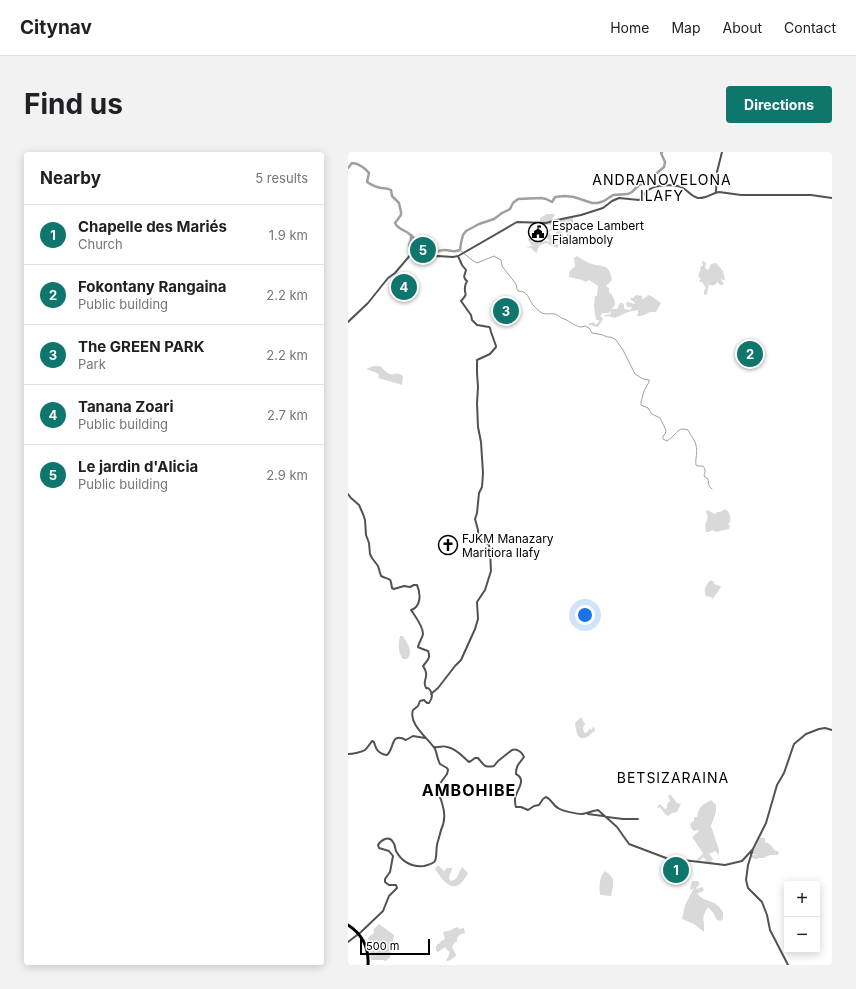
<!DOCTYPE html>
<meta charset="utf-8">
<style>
:root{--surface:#fff;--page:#f2f2f2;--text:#202124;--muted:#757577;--line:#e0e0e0;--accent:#0f766e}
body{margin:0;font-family:Inter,sans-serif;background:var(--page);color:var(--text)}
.controls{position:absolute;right:12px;bottom:12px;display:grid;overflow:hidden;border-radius:4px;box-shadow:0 2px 10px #0003}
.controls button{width:36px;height:36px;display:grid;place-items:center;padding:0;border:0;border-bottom:1px solid var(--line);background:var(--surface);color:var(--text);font:20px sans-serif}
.scale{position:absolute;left:12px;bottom:10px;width:70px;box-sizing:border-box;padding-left:4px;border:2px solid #000;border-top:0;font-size:11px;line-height:14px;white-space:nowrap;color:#000;-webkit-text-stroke:3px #fff;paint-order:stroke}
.you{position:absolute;left:237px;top:463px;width:14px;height:14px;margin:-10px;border:3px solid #fff;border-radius:50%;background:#1a73e8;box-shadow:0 0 0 6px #1a73e833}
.badge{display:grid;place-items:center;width:26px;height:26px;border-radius:50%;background:var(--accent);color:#fff;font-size:13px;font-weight:700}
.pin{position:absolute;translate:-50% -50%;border:2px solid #fff;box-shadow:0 1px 4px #0006}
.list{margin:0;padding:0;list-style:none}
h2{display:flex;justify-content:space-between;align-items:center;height:52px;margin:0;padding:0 16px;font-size:17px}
h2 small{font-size:13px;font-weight:400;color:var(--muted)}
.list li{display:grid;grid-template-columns:26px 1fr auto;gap:12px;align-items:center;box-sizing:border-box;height:60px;padding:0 16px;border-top:1px solid var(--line)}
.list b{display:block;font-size:15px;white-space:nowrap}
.list p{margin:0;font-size:13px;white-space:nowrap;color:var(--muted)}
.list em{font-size:13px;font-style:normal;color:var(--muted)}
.map{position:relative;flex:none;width:484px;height:813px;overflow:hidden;border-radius:4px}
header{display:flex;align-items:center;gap:24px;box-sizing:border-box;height:56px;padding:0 20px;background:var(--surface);border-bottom:1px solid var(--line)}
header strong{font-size:19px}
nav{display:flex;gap:22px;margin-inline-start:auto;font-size:14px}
.intro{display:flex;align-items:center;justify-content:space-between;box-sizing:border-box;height:96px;padding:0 24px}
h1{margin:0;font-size:28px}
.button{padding:10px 18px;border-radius:4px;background:var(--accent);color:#fff;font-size:14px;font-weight:700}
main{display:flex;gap:24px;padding:0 24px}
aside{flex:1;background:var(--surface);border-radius:4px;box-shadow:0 2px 10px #0003}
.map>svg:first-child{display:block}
.green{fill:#d9d9d9}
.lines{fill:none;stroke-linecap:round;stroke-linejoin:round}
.stream{stroke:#a0a0a0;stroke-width:1}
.river{stroke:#a0a0a0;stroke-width:2.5}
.minor{stroke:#525252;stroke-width:2}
.major{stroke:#000;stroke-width:3}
.labels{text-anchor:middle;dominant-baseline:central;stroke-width:3;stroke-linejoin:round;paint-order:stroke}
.poi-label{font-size:12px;fill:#000;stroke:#fff;text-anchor:start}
.quarter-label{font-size:14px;letter-spacing:1px;fill:#000;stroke:#fff}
.district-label{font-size:16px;font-weight:bold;letter-spacing:1px;fill:#000;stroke:#fff}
</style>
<header>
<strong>Citynav</strong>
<nav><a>Home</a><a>Map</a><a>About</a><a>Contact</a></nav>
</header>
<div class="intro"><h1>Find us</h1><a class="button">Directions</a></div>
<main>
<aside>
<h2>Nearby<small>5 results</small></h2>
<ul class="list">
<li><span class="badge">1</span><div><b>Chapelle des Mariés</b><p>Church</p></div><em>1.9 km</em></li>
<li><span class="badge">2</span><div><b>Fokontany Rangaina</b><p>Public building</p></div><em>2.2 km</em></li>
<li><span class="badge">3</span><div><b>The GREEN PARK</b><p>Park</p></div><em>2.2 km</em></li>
<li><span class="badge">4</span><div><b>Tanana Zoari</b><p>Public building</p></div><em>2.7 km</em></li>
<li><span class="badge">5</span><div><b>Le jardin d'Alicia</b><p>Public building</p></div><em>2.9 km</em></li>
</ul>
</aside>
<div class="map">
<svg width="484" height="813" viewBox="0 0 484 813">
<rect width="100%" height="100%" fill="#fff"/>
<!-- green -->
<path class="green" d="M199,62H206L207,64L205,65V68H206L225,66V74L218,89L217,85L220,81C217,78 219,76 220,72H223V69L219,71L218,75H216V73L212,74L211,77C215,80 217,87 215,92H213V91L208,90V92H212L209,96L198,91L191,94L189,100L188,101L183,96L178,95L184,94L180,88V86H182L184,88C190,87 197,89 203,90L197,85V83L199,81H202L203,83L208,84V77H207L204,79L200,80L204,73C200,72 198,72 195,75L192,74V66Z
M229,104C233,106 236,109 241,111C255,116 261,110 264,128L258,134L261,136V140C265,143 267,148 267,153L262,159L264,157H269L272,151H275L276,153V156L277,157L282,158L284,155H279L278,151L280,150L287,152V151L282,147L283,146H285L288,143L294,144V147L297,146L300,143L303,144L313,151L308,160H302C297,162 295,165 289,164L290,161V158L280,160L267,166L260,164L256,165L257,163L263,162L262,159L261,161H255L252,164L254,165L255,167L250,175C246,175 244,173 241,173L240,172L246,170L247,172H249L251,169V168H248L246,154L247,144H249L250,134L241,128L238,130L234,128L221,125C221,120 222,117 227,115L226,106Z
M356,109L358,111L357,116L360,118L363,112L368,111L375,119L377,128H375L372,126L376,132L374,133H372L370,130C367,133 365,135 361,132L359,142L357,143L356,142V139L358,136L354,130H352L351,129L353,127L350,124L352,119L353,118L352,117L353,114H355L354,110Z
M25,214H32C35,216 38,221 42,222C49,223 47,219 55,224L54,233L30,226L31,223L29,221L18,217Z
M377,357C383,361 384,367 380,373H382L381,377L368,380L364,378L361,380H358L357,373C359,367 361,367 358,360L359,358L367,362L369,360H372Z
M363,428L366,430V432L372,434L373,435L366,445L365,447L363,445L358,444C355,438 358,432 363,428Z
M52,484H55C59,491 66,500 59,507H55C50,501 50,492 52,484Z
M233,565L237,572C235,575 234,577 237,581L239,580L242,576L243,578L246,574L247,579C244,580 243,583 239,585C229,590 228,578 227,571Z
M322,642L329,651L333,652L329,660L324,661L320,664L317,662L312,655L310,656L309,655L312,652L317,657L319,656V652L322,649L320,644Z
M363,648L368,653V660L363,674L371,698V703L367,699L361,702L365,707L363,709L367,712L356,710L359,708L355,705L351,710L348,709L355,701L344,685L351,679L350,678L346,679L343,676L342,672L345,669L346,670V665H349C351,654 354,653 363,648Z
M412,686H417V690L419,691H420L424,694L426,698L429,699L431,700L430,703H422L418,705L417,703V706H410L409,707H406V706H403L404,703L411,702H404Z
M89,714H91L96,719L99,716H104C104,720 101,722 101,727L103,729L108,727L114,715L120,721C118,724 116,728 114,730C103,742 93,726 87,717Z
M257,719L261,722L265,727V734L263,744L252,743C251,734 251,726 257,719Z
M344,729H350L352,732L348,736L349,737L354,735L356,738L354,740L349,741C352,747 360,748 366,751C369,752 373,757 375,760V767L372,769L368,767L366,762L360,755C352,767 357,768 356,780L346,772L334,767L337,753L346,736L343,738L342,736Z
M31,772L46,783L42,805L38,809L35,808H23L20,786L23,783L26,781V777Z
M110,775L111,777L116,776L117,781C112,782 108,784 109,790H107L104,795L108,803L107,805C104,806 102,809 99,809L98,808L100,805L102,800L99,798L97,795L90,800L88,799V794H89V792H91L93,789L97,787L95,780L104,778V777Z"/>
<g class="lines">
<!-- stream -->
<path class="stream" d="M112,98L124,108L129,111L146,104L153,108L154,114L168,132L169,137L170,139C180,139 180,146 185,153C187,155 191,160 194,161C198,163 203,161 207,162C209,163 209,163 212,165C214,167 218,167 220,169C226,172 231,177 237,174L241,176L244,181L255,183L259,185H263L268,188L275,198L287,222L295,227L301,228V230L296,239L293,250V253L300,256L304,262L312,266L316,274L318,279L317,282L315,284V287L319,289C321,287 324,286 325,284C331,279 331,275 340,278C342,283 347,288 348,293C350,300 347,307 348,313L350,314H355C358,318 357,320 356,324L360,327L361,334L364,337"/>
<!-- river -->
<path class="river" d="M0,16L4,11C10,11 17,16 21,21L19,30C24,33 27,35 33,36C37,36 39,36 43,38L44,44L51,51L53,60V63L47,71C52,82 69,77 61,93L63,96C67,97 70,101 74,102C82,105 89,98 96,98C104,98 104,101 112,98L113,91L115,83L118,79L131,72L146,67L154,61L162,57L165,51L170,47L193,46L198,47L204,50L207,45L217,44L226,45L244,51H250L256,49L265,43L280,42L284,40L291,33L304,28L309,21L316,15L317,10L313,1L314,0
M63,83C68,88 72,93 70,100"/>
<!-- minor -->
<path class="minor" d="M368,40L369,20L374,0
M0,170L20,151L40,126L47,121L64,101L77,105L90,104L105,105L110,104L169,70L198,71L209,68L233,63L255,56L264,49L271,46L291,48C294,46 296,42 299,39C306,33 327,31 335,36C340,39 344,45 350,46C359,47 363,41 371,40L393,43H463L484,46
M0,342L3,346L11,353L15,362L17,368L18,383L21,391L22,402L24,406L30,414L33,424C44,429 42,425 44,436L46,437L56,434L62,435L66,433H69C73,442 73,455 63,458C67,464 75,474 75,482C74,487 71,490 70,495L72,496L80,499C83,506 79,509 75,514C77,517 79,520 78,524C78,527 76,529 77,533C79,540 78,533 82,538C85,542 84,547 81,551H79L76,548L72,549L70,554L65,558C60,572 80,586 87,597C89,601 89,607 92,612L99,616L100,618L99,622L88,637C90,642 93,646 94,651C97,660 97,670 93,678C92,683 90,688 89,693C88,698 89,704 87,709C85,712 80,713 76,714C64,715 54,710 48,699C47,696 47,692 45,690C41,683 33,688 30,693L31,696L41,699L45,704L42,720L37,727V730L41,733H48L49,736L41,744L35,759L13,780L0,790
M83,542L90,536L107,514L113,508L127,477L130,467L129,450L137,438L143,419L142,399L141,393L130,385V378L127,367L129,361L131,341L134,335L135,321L133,290L130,275L129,251L130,235L129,221V208L142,202L148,195V194L143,180L142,176L141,175L129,173L124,168L123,163L113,149C121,140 116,144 117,135C117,133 118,131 119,129C114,125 117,123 118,118L114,113L110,104
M86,595C91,596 95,593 99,595C108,596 115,605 121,610L123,609L127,606H130C136,613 136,616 146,614L150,609L164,598C169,596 175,601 176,605C171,612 168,613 168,622C179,628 169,637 167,646C167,648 167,653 168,655H173L180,658L186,654L191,653L195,647L198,645C205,648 204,653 210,656C214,659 229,662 234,662C240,661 244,659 250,658L269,675L281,692L318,706L377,713L394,709L405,697
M0,602C5,602 14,600 17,598C20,595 22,592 24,589L26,590C28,598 31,602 39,603C47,596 42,580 58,588L65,584L77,586
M240,662L255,664
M259,665L275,667H290
M440,813L422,778L419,763L414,750L400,736L398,728L400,713L405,697L418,671L429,633L436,621L446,592L458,582L471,577L477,576L484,578"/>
<!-- major -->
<path class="major" d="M0,773C14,782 21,796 20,813"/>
</g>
<!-- icons -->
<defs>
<symbol id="civic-ring" viewBox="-11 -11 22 22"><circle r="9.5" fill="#fff" stroke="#000" stroke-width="1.5"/><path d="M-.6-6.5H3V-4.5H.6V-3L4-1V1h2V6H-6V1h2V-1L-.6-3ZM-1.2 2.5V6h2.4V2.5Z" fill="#000"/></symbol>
<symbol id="church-ring" viewBox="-11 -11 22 22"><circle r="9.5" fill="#fff" stroke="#000" stroke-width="1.5"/><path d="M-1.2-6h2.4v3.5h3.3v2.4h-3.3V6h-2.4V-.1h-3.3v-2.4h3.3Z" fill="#000"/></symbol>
</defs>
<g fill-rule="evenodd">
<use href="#civic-ring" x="179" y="69" width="22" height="22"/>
<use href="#church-ring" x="89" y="382" width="22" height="22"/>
</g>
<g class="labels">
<!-- poi labels -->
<g class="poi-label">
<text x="204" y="73">Espace Lambert<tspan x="204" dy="14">Fialamboly</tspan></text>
<text x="114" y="386">FJKM Manazary<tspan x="114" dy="14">Maritiora Ilafy</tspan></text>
</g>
<!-- quarter labels -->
<g class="quarter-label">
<text x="314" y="27">ANDRANOVELONA<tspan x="314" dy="16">ILAFY</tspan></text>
<text x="325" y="625">BETSIZARAINA</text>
</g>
<!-- district labels -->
<g class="district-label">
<text x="121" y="638">AMBOHIBE</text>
</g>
</g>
</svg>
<div class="controls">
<button>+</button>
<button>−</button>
</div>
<div class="scale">500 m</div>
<div class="you"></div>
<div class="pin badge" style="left:328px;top:718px">1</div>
<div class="pin badge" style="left:402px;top:202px">2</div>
<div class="pin badge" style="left:158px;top:159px">3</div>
<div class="pin badge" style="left:56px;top:135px">4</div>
<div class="pin badge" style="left:75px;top:98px">5</div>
</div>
</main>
